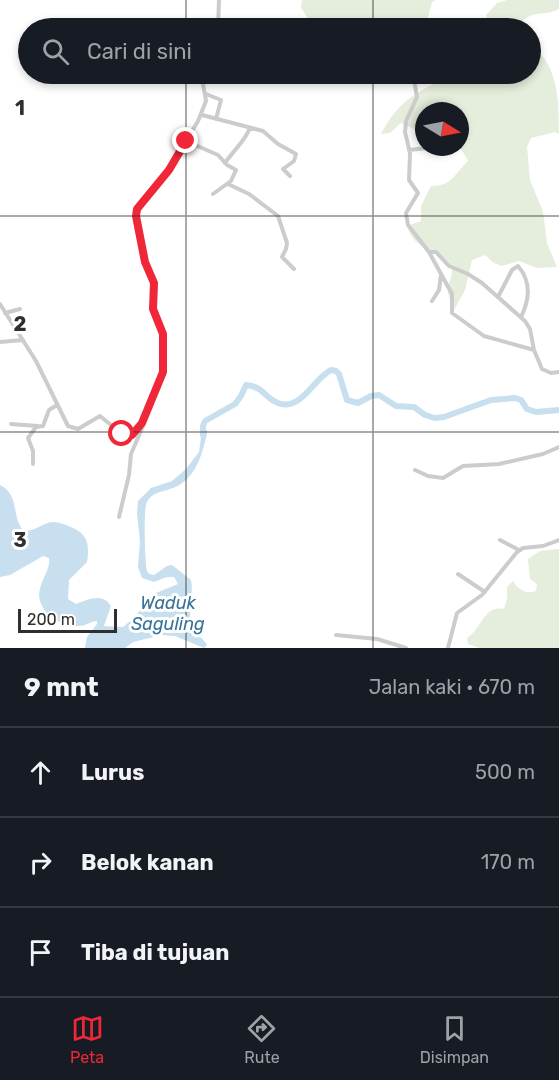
<!DOCTYPE html>
<html lang="id">
<meta charset="utf-8">
<style>
:root{--surface:#171b24;--page:#242831;--text:#f1f3f6;--muted:#9ea1a6;--line:#363941;--accent:#f02739}
body{margin:0;font-family:Rubik,sans-serif;background:var(--page);color:var(--text)}
.compass{position:absolute;left:415px;top:102px;width:54px;height:54px;border-radius:50%;background:var(--surface);box-shadow:0 3px 9px #0003;rotate:100deg}
.scale{position:absolute;left:18px;bottom:15px;width:99px;box-sizing:border-box;padding-left:6px;border:3px solid #2f2f2f;border-top:0;font-size:16px;line-height:21px;white-space:nowrap;color:#2f2f2f;-webkit-text-stroke:4px #fff;paint-order:stroke}
.stop{position:absolute;width:18px;height:18px;margin:-14px;border:4px solid #f02739;border-radius:50%;background:#fff}
.stop.end{background:#f02739;border-color:#fff;box-shadow:0 2px 6px #0008}
.list{margin:0;padding:0;list-style:none}
h2{display:flex;justify-content:space-between;align-items:center;height:78px;margin:0;padding:0 24px;font-size:26px}
h2 small{font-size:20px;font-weight:400;color:var(--muted)}
.list li{display:grid;grid-template-columns:39px 1fr auto;gap:18px;align-items:center;box-sizing:border-box;height:90px;padding:0 24px;border-top:2px solid var(--line)}
.list b{display:block;font-size:22px;white-space:nowrap}
.list em{font-size:20px;font-style:normal;color:var(--muted)}
.icon{flex:none;width:33px;height:33px;fill:none;stroke:currentColor;stroke-width:2;stroke-linecap:round;stroke-linejoin:round}
.map{position:relative;flex:none;width:559px;height:648px;overflow:hidden}
.search{position:absolute;background:var(--surface);box-shadow:0 3px 9px #0003;left:18px;right:18px;top:18px;height:66px;display:flex;align-items:center;gap:15px;box-sizing:border-box;padding:0 21px;border-radius:33px;color:var(--muted);font-size:22px}
.sheet{height:348px;background:var(--surface)}
nav{display:flex;justify-content:space-around;align-items:center;box-sizing:border-box;height:84px;border-top:2px solid var(--line);background:var(--surface);font-size:16px;color:var(--muted)}
nav a{display:grid;justify-items:center;gap:3px}
nav .on{color:var(--accent)}
.map>svg:first-child{display:block}
.green{fill:#e5eddc}
.water{fill:#c7dfee}
.lines{fill:none;stroke-linecap:round;stroke-linejoin:round}
.river{stroke:#c7dfee;stroke-width:6}
.minor{stroke:#ccc;stroke-width:4}
.route{stroke:#f02739;stroke-width:8}
.grid{fill:none;stroke:#2f2f2f;stroke-width:1.5;stroke-opacity:0.55}
.labels{text-anchor:middle;dominant-baseline:central;stroke-width:6;stroke-linejoin:round;paint-order:stroke}
.water-label{font-size:18px;font-style:italic;fill:#377396;stroke:#fff}
.grid-label{font-size:20px;text-anchor:middle;font-weight:bold;fill:#2f2f2f;stroke:#fff;stroke-width:6;stroke-linejoin:round;paint-order:stroke}
</style>
<div class="map">
<svg width="559" height="648" viewBox="0 0 559 648">
<rect width="100%" height="100%" fill="#fff"/>
<!-- green -->
<path class="green" d="M302,0H436L432,2L428,18L430,28H307L306,24L308,18L301,8Z
M507,0H559V9C544,17 540,9 523,20L529,28H486L489,25L486,15L497,3Z
M531,30L535,41L536,49C559,70 559,105 559,134L555,132L531,138L527,147L530,180L543,212L547,243L557,267L537,268L519,261L502,266L494,263L485,255L472,260L465,290L454,310C452,304 447,294 448,288C449,279 455,275 450,265C438,244 416,255 407,226L421,221V206L431,186C453,186 454,174 468,161L460,147V111H424V136L421,132L401,123L390,133L381,134C396,106 410,95 438,82C445,79 453,74 460,74C483,70 508,74 530,74Z
M559,549V648H479L468,644L467,638C483,628 483,605 504,609L507,599V587L513,581C517,589 527,595 536,591L537,584L530,579L528,559L540,551Z"/>
<!-- water -->
<path class="water" d="M202,430H207V434C202,455 195,482 170,489C162,492 152,492 147,502C143,509 145,562 147,571L149,574L154,575L167,566L172,565L191,580C194,594 188,613 191,625C194,635 203,637 207,645L204,648L175,636L162,635L133,642L125,648H85L87,637L97,624V621C91,621 86,626 79,626C60,628 34,609 40,589C42,578 51,568 49,558L43,556L10,575L0,577V485C20,495 11,516 23,530C35,533 42,522 54,522C58,522 59,523 63,524C84,531 91,539 87,562L69,580L68,599L76,604C88,600 102,592 111,606L104,626L123,627L135,617L151,595L178,584L174,577H167L154,582L142,578L138,567L140,541L137,513L138,501L151,488L172,481L186,469L199,452Z"/>
<g class="lines">
<!-- river -->
<path class="river" d="M203,435V426L205,421L235,404L241,396L246,385C265,387 264,398 278,403C301,412 314,378 331,370L336,371L339,374L347,400L358,403L371,396L379,395L396,406L414,407L425,415L435,418L444,417L491,400L515,398L521,400L527,409L536,412L559,410"/>
<!-- minor -->
<path class="minor" d="M218,28L219,0
M238,28L248,25L264,28
M270,28L277,26L313,28
M413,74L417,97L406,121L405,132L410,153L409,180L418,193L406,213L408,225L429,252H436L449,266L468,274L482,283L525,321L530,329L534,350L542,369L551,373L559,372
M206,94L221,100L216,119
M202,115L263,131L278,144L296,154L294,161L283,169L290,176
M186,141L218,155L227,165L236,170L231,181L213,194
M409,150L436,147
M225,163C233,151 245,141 250,128
M228,184L249,194L278,216L287,243L286,249L282,257L294,269
M429,252L452,294V313L484,336L534,350
M498,297L512,270L518,266C531,281 530,299 521,317
M432,301L439,290L441,275
M0,304L36,361L68,426L78,429L100,416L122,434L129,436L134,434L142,423L152,397L162,376L163,334L153,309L154,283L145,262L136,212L139,205L169,170L198,121L206,101L203,84L208,74
M5,313L20,309
M0,342L23,340
M11,424L38,426
M33,464V451L28,438L36,427L43,426L49,410L57,405
M415,470L428,476L443,478L463,466L499,464L543,454L559,447
M119,517L129,475L131,454L143,426
M500,540L519,550
M458,574L485,592
M336,635L377,639L406,648
M448,648L457,613L482,595L517,552L523,548L543,546L559,540"/>
</g>
<g class="lines">
<!-- route -->
<path class="route" d="M122,434L132,435L142,423L163,372V334L153,309L154,283L145,262L136,216L137,209L169,170L186,141"/>
</g>
<!-- grid -->
<path class="grid" d="M186,0V28M373,0V28M186,74V648M373,74V648M0,216H559M0,432H559"/>
<g class="labels">
<!-- water labels -->
<g class="water-label">
<text x="168" y="603">Waduk<tspan x="168" dy="21">Saguling</tspan></text>
</g>
</g>
<g class="grid-label">
<text x="20" y="115">1</text>
<text x="20" y="331">2</text>
<text x="20" y="547">3</text>
</g>
</svg>
<svg class="compass" viewBox="-18 -18 36 36"><path d="M0-13l5 13h-10z" fill="#e53935"/><path d="M0 13l5-13h-10z" fill="#9ea1a6"/></svg>
<div class="scale">200 m</div>
<div class="stop" style="left:122px;top:434px"></div>
<div class="stop end" style="left:186px;top:141px"></div>
<div class="search"><svg class="icon" aria-label="search" viewBox="0 0 24 24"><circle cx="10" cy="10" r="6"/><path d="M15 15l6 6"/></svg>Cari di sini</div>
</div>
<section class="sheet">
<h2>9 mnt<small>Jalan kaki · 670 m</small></h2>
<ul class="list">
<li><svg class="icon" aria-label="ahead" viewBox="0 0 24 24"><path d="M12 20V5M6 11l6-6 6 6"/></svg><div><b>Lurus</b></div><em>500 m</em></li>
<li><svg class="icon" aria-label="right" viewBox="0 0 24 24"><path d="M7 20v-9h11M14 6l5 5-5 5"/></svg><div><b>Belok kanan</b></div><em>170 m</em></li>
<li><svg class="icon" aria-label="arrive" viewBox="0 0 24 24"><path d="M6 21V4h12l-3 4 3 4H6"/></svg><div><b>Tiba di tujuan</b></div></li>
</ul>
</section>
<nav>
<a class="on"><svg class="icon" aria-label="map" viewBox="0 0 24 24"><path d="M3 6l6-2 6 2 6-2v14l-6 2-6-2-6 2zM9 4v14M15 6v14"/></svg>Peta</a>
<a><svg class="icon" aria-label="directions" viewBox="0 0 24 24"><path d="M12 3l9 9-9 9-9-9zM9 14v-3h6M13 9l2 2-2 2"/></svg>Rute</a>
<a><svg class="icon" aria-label="saved" viewBox="0 0 24 24"><path d="M7 4h10v16l-5-4-5 4z"/></svg>Disimpan</a>
</nav>
